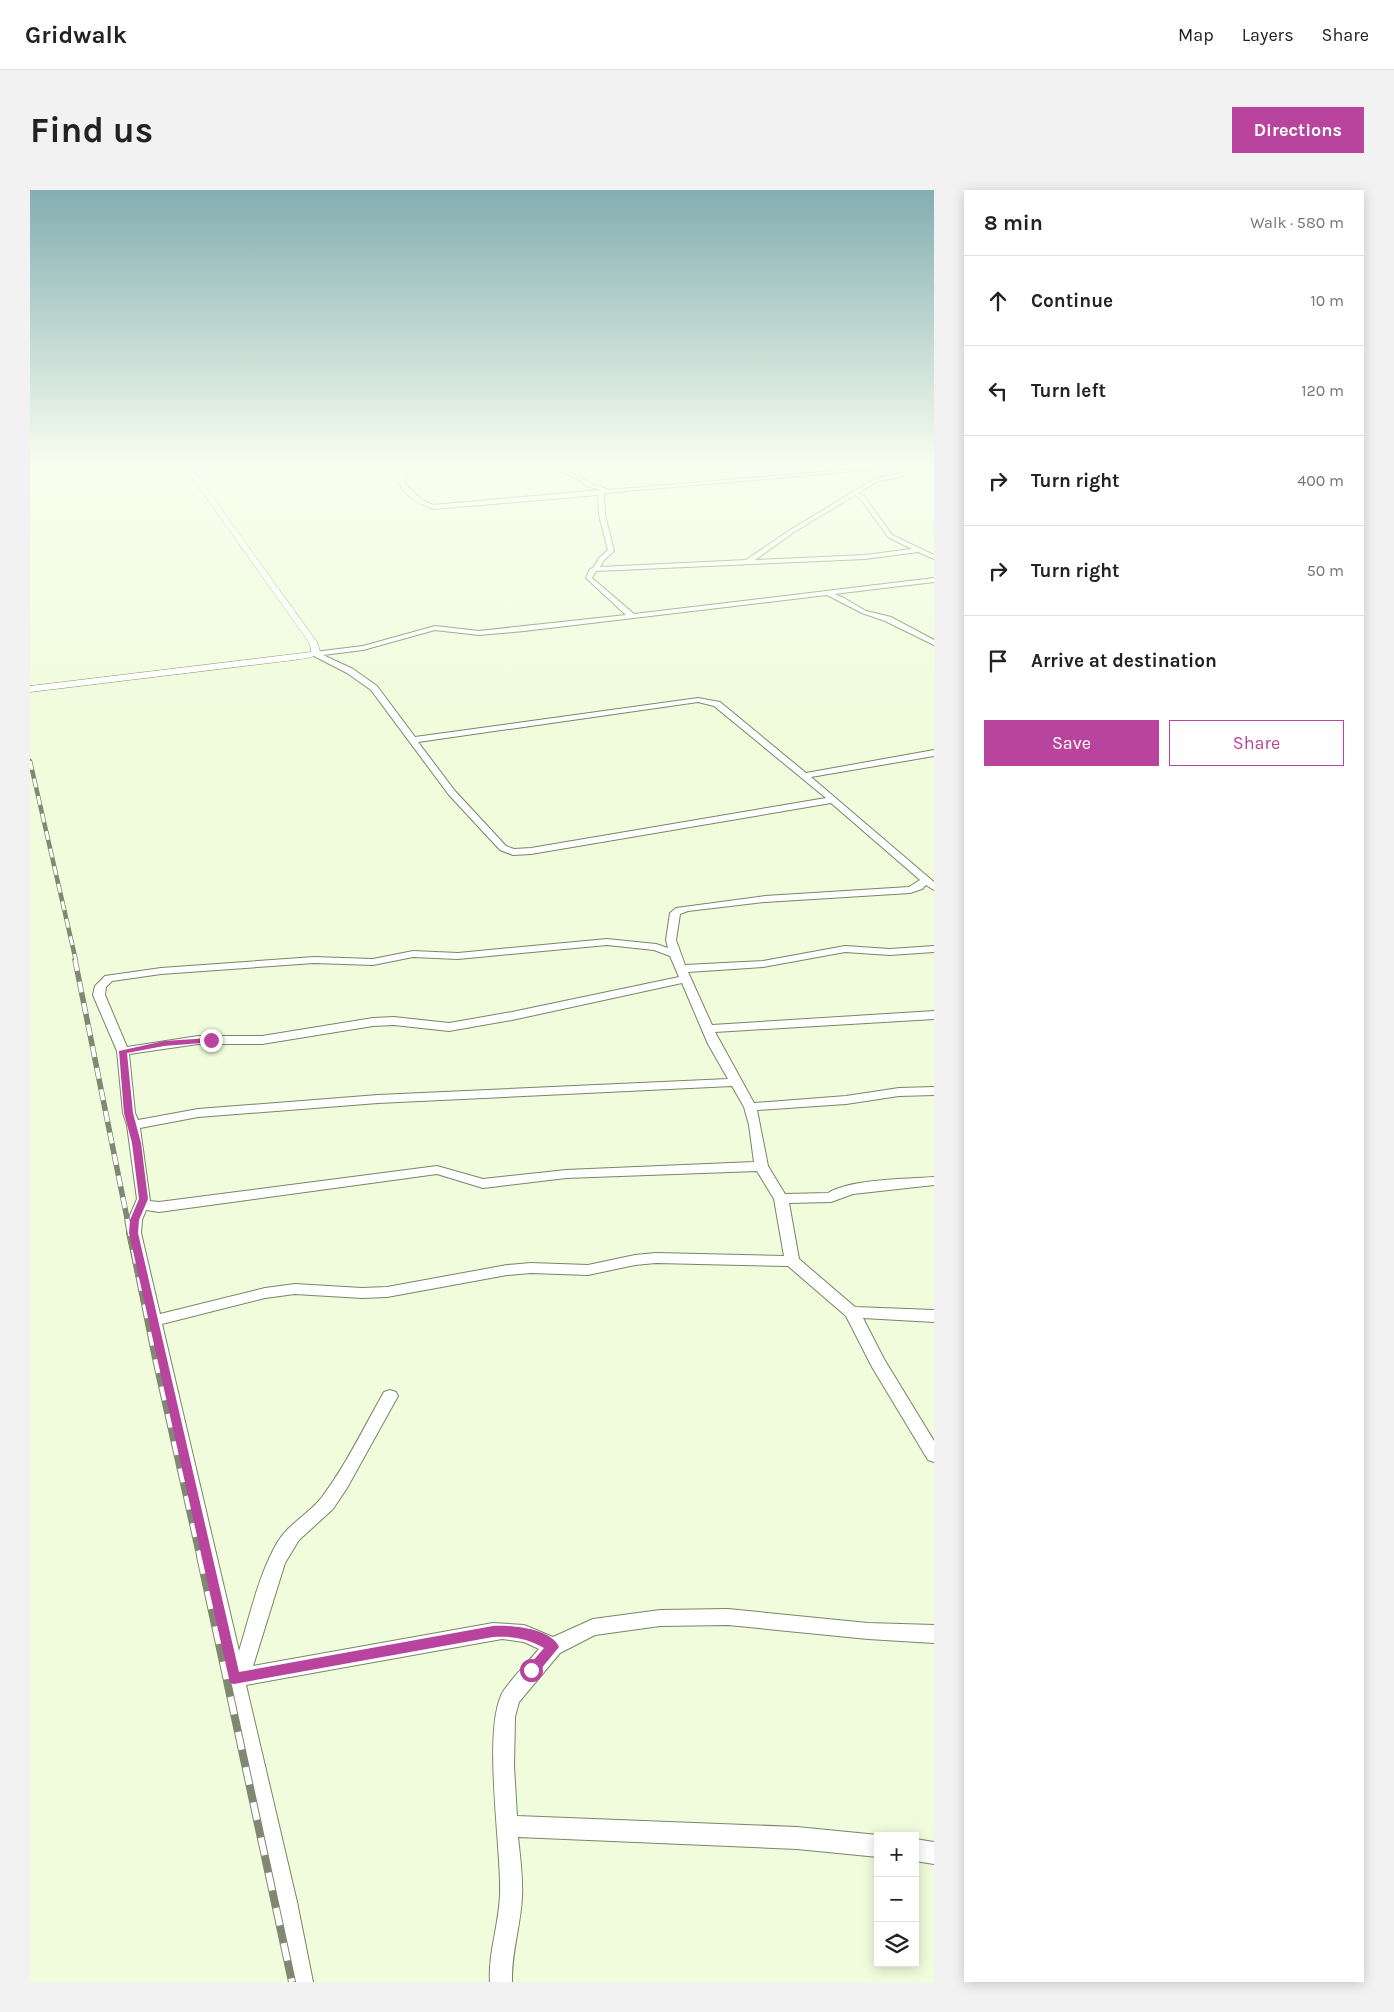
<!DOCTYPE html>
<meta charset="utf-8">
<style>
:root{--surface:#fff;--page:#f2f2f2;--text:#222;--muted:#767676;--line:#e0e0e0;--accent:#b8449d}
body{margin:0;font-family:Karla,sans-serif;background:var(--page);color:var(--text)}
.controls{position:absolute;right:15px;bottom:15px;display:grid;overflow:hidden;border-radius:0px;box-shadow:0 2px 12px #0003}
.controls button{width:45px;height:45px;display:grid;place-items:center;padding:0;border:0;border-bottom:1px solid var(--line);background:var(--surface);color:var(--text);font:25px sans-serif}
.stop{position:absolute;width:15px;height:15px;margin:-11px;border:4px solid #b8449d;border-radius:50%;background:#fff}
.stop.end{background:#b8449d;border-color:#fff;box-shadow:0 1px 5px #0008}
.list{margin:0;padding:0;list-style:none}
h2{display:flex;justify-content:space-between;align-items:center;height:65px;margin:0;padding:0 20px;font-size:21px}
h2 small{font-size:16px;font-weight:400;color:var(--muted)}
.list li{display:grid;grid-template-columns:32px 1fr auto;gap:15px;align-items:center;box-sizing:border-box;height:90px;padding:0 20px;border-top:1px solid var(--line)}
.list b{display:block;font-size:19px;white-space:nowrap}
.list em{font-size:16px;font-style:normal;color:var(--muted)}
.actions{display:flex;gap:10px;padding:15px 20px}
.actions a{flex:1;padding:11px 0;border:1px solid var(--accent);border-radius:0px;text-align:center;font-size:18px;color:var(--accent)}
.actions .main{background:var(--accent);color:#fff}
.icon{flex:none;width:28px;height:28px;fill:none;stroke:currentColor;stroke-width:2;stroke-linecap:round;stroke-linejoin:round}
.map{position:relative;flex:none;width:904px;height:1792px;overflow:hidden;border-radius:0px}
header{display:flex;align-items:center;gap:30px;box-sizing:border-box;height:70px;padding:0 25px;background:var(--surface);border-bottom:1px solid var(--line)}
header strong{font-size:24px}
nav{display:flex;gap:28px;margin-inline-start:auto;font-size:18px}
.intro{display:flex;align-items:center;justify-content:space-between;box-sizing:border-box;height:120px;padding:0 30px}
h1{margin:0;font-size:35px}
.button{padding:12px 22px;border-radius:0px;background:var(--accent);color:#fff;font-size:18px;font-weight:700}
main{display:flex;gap:30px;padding:0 30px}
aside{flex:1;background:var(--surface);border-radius:0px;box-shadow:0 2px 12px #0003}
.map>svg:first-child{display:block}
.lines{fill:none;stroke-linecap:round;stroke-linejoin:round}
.minor-casing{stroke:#798568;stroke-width:2}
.tertiary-casing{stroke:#798568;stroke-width:1}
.minor{fill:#fff;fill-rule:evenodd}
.tertiary{fill:#fff;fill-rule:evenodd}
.rail-far3-casing{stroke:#808872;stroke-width:4.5}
.rail-far2-casing{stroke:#808872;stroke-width:5.5}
.rail-far1-casing{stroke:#808872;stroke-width:7}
.rail-casing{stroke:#808872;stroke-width:8}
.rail-far3{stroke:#fff;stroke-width:3;stroke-dasharray:9;stroke-linecap:butt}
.rail-far2{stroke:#fff;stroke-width:4;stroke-dasharray:11;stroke-linecap:butt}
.rail-far1{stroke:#fff;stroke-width:5;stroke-dasharray:14;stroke-linecap:butt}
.rail{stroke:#fff;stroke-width:6;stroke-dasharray:18;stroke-linecap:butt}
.route{fill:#b8449d}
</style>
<header>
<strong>Gridwalk</strong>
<nav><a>Map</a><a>Layers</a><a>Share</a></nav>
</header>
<div class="intro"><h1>Find us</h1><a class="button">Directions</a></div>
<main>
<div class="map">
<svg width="904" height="1792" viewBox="0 0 904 1792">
<rect width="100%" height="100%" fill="#f0fcdc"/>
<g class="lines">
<defs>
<path id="minor" d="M364,276H370L374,280L375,293L377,296L392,310L403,315L571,300L557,296L547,289L518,276C534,276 547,286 560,293C566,296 573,297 579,300L861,276H882L574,303L575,325L584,361L574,370L570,377L716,370L760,340L844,289L871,283L873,286L848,291L828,303L834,306L862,345L904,365V369L888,362L835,369L566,381L562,388L604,424L904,388V392L804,404L814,408L836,421L861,427L904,450V455L855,431L832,423L797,405L494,441L449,445L405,440L333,460L293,465L323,479L347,496L385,547L668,508L690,512L776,583L904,560V566L781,587L904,692V700L896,695L892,699L880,703L735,712L658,721L650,724L646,750L655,775L733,771L815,756L860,759L904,756V762L860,765L815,762L733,777L658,782L682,835L904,821V829L685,842L724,913L816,906L869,898L904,897V905L869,906L816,914L727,920L738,976L755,1004L798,1003C820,989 877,989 904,987V995L823,1004L801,1012L759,1013L769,1069L825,1117L904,1120V1132L833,1128L854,1169L904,1251V1272L898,1270L842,1177L816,1126L758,1076L626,1073L605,1075L558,1085L501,1083L477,1085L357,1107L332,1108L265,1104L235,1108L132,1134L209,1461C220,1426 228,1386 247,1353C258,1334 279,1324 292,1307C316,1275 334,1237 354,1202L360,1200L366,1202L368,1206L317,1298L303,1319L269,1350L255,1373L223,1476L463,1433L494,1435L523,1447L563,1429L630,1420L698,1419L838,1433L904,1435V1453L838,1449L698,1435L630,1436L565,1445L530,1463L489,1512L485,1527L484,1576L487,1626L767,1637L848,1645V1667L767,1659L488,1647C490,1666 493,1687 492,1706C491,1735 481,1763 482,1792H460C458,1763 469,1735 470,1705C472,1658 451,1536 474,1500C484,1486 498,1472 509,1459L494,1452L472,1449L216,1495L267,1712L283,1792H261L245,1712L97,1043L98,1030L107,1009L97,935L93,923L87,861L63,805L65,796L75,786L131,778L284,767L343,769L383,761L428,763L577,749L626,754L638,758L636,750L640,723L646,718L735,706L879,697L890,690L801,613L501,664L483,665L470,660L419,605L341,500L317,483L280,464L284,462L333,456L405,436L449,441L596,425L556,388L560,379L563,378L569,368L578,360L569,325L568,305L403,319C391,315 375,306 370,294C368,291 369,285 369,281ZM825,305L830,308L858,347L882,359L835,365L725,370L764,342ZM668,512L684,516L796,608L501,658L484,659L476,656L425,601L388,552ZM577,755L624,760L640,766L649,787L482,822L419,833L364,827L343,828L232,846H168L97,857L75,805L76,797L82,791L131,784L284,773L343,775L383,767L428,769ZM652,793L678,854L698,889L348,905L168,919L108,930L105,923L99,864L168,854H232L343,836L364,835L419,841L482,830ZM702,896L714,917L719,935L724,972L536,980L453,989L407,976L129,1012L120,1011L110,938L168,927L348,913ZM727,981L744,1009L754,1066L626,1063L605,1065L558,1075L501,1073L477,1075L357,1097L332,1098L265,1094L235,1098L130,1124L111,1043L112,1030L116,1020L129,1022L407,984L453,998L536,988Z
M885,1649L904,1652V1674L885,1671Z"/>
<path id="tertiary" d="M154,276H160L287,452L290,461C285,469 273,468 264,470L0,502V496L281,462L280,454Z"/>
</defs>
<!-- minor casing -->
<use href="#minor" class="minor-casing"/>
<!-- tertiary casing -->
<use href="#tertiary" class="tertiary-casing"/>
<!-- minor -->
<use href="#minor" class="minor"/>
<!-- tertiary -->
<use href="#tertiary" class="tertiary"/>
<defs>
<path id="rail-far3" d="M0,571L46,771"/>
<path id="rail-far2" d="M45,770L98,1033"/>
<path id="rail-far1" d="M98,1032L126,1171L170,1367"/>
<path id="rail" d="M170,1366L262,1792"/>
</defs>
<!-- rail-far3 casing -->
<use href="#rail-far3" class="rail-far3-casing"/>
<!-- rail-far2 casing -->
<use href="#rail-far2" class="rail-far2-casing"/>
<!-- rail-far1 casing -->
<use href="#rail-far1" class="rail-far1-casing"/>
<!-- rail casing -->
<use href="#rail" class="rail-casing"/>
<!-- rail-far3 -->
<use href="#rail-far3" class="rail-far3"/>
<!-- rail-far2 -->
<use href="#rail-far2" class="rail-far2"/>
<!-- rail-far1 -->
<use href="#rail-far1" class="rail-far1"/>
<!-- rail -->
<use href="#rail" class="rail"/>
</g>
<!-- sky -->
<linearGradient id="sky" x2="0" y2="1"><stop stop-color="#83aeb1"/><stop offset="0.52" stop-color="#f8feef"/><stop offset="1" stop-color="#f8feef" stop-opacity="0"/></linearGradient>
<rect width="904" height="527" fill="url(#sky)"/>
<!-- route -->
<path class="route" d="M181,848L185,850L184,852L134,856L97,863L103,923L111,953L118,1009L109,1030L108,1043L209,1482L463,1436C480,1435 521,1438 529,1457L506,1485L501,1486L497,1485L495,1480L514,1458C496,1448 483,1446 463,1447L204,1494L200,1493L99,1043L100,1030L109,1009L102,953L94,923L89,861L134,851Z"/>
</svg>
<div class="controls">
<button>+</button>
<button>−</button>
<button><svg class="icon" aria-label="layers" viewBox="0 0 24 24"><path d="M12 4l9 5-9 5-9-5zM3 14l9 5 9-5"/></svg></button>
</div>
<div class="stop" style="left:501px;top:1480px"></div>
<div class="stop end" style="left:181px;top:850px"></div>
</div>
<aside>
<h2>8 min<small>Walk · 580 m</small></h2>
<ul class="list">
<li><svg class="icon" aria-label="ahead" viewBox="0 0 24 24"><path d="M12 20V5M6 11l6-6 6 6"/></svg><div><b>Continue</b></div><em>10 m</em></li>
<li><svg class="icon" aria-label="left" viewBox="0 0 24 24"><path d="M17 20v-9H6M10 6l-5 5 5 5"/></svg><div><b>Turn left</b></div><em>120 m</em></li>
<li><svg class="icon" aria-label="right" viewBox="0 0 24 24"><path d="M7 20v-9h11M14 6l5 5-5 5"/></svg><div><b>Turn right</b></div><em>400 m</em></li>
<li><svg class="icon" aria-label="right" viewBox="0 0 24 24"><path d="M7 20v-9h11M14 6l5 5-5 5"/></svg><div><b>Turn right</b></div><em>50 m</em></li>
<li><svg class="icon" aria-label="arrive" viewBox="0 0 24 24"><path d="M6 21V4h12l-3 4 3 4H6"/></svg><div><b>Arrive at destination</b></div></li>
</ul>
<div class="actions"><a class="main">Save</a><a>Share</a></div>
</aside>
</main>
